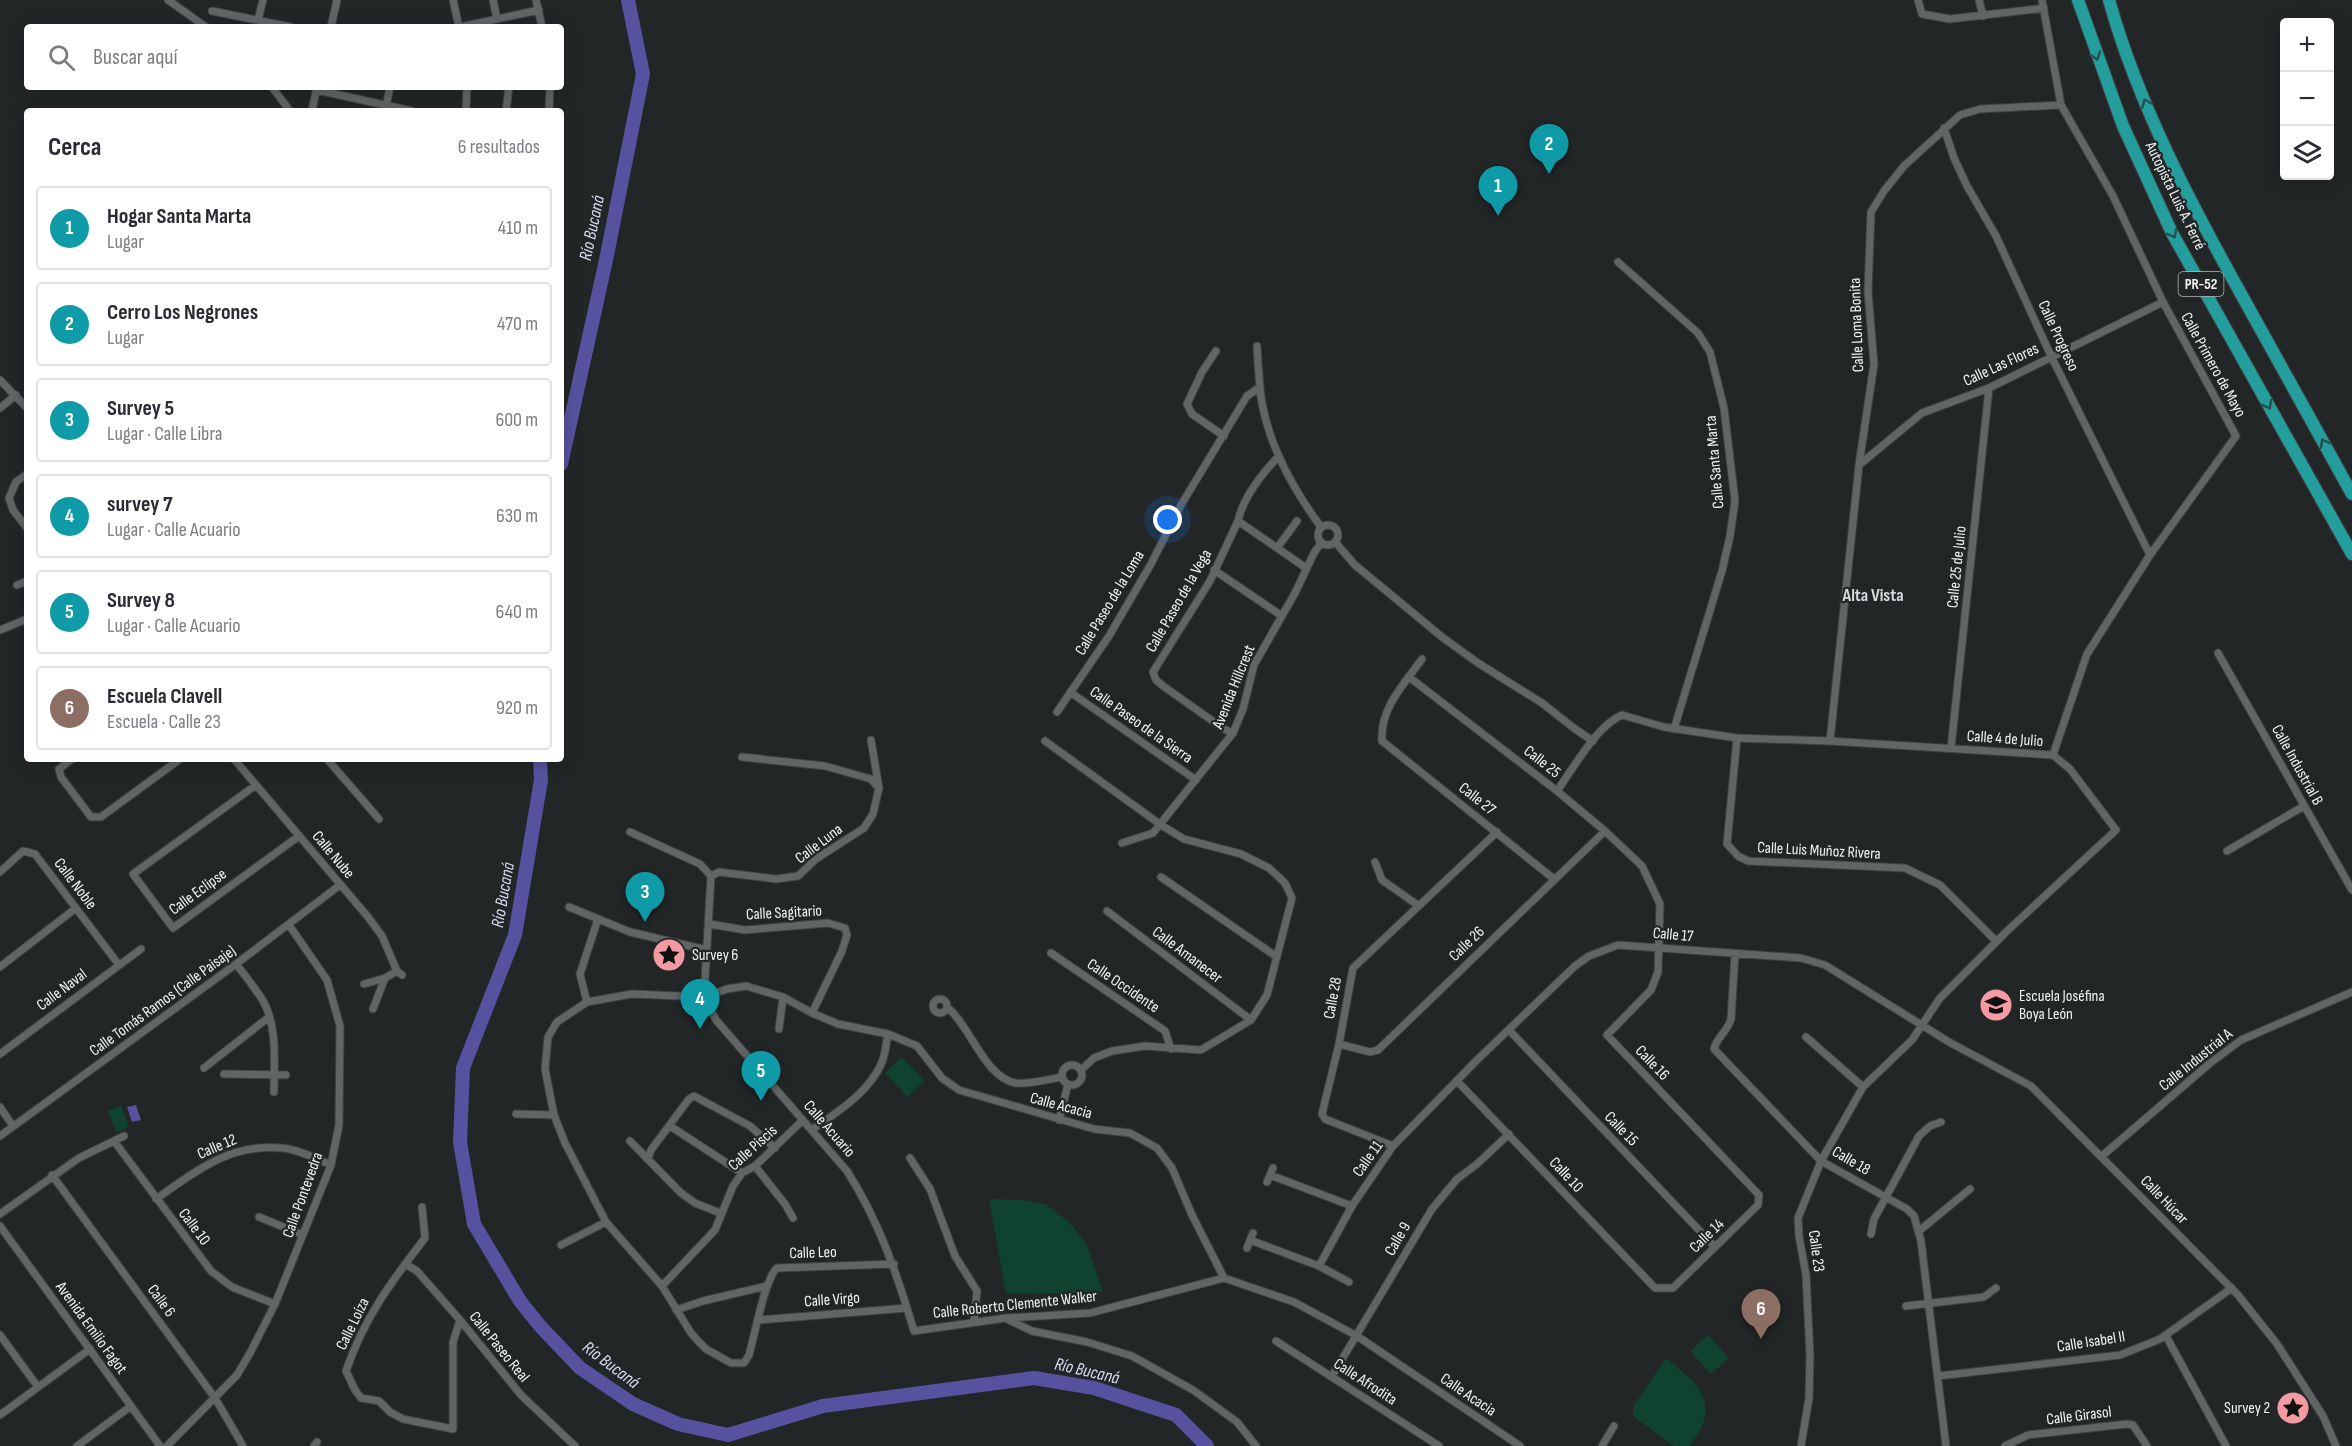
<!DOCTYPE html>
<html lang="es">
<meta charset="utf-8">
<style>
:root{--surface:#fff;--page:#f2f2f3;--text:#2b2b33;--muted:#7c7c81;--line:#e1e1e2;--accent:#855d65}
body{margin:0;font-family:"Sofia Sans Condensed",sans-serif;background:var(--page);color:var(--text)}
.controls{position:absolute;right:18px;top:18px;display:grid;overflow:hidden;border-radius:6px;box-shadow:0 3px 15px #0003}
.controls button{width:54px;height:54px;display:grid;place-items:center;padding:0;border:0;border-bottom:2px solid var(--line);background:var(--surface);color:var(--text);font:30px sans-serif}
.you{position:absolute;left:1168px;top:520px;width:21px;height:21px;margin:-15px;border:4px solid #fff;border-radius:50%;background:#1a73e8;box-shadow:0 0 0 9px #1a73e833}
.badge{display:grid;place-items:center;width:39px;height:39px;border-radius:50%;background:var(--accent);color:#fff;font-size:20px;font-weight:700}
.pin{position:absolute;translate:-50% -50px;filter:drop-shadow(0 2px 3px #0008)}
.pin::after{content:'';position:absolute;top:32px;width:21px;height:18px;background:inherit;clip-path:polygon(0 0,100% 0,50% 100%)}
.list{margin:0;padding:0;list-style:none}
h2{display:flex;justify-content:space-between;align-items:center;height:78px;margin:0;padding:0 24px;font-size:26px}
h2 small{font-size:20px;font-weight:400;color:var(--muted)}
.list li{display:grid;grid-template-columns:39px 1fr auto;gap:18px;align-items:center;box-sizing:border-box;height:84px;margin:0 12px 12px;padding:0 12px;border:2px solid var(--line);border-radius:6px}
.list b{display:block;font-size:22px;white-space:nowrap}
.list p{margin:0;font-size:20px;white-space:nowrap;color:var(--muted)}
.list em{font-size:20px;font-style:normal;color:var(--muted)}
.icon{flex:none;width:33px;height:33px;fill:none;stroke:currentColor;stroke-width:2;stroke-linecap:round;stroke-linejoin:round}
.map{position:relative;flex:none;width:2352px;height:1446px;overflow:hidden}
.search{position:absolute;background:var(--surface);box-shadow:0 3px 15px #0003;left:24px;top:24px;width:540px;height:66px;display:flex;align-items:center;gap:15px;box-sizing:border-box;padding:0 21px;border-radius:6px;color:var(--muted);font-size:22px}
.panel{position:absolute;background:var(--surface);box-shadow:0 3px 15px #0003;left:24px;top:108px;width:540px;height:654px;border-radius:6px}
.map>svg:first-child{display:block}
.green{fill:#0f432f}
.water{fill:#57529f}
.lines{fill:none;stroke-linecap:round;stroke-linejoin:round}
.river{stroke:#57529f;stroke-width:14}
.minor-casing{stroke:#3f4142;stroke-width:9}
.motorway-casing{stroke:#3f4142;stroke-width:14}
.minor{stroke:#616566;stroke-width:7}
.motorway{stroke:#249e9c;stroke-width:12}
.oneway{stroke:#235050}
.labels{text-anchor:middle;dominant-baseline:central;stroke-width:4.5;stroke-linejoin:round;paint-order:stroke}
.shield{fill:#232627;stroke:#b4b6b7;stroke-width:1.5}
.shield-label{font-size:15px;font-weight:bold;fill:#f2f4f5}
.street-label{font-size:16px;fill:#f2f4f5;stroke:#232627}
.poi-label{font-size:16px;fill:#f2f4f5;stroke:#232627;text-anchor:start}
.water-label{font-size:18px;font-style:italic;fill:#d9daf0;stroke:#232627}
.neighbourhood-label{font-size:18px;font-weight:bold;fill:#d6dbdd;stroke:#232627}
</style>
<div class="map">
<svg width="2352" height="1446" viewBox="0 0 2352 1446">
<rect width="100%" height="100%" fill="#232627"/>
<!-- green -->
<path class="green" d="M902,1057L925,1081L907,1097L885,1073Z
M121,1106L129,1127L116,1132L108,1111Z
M989,1199L1023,1200L1047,1205L1070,1223L1087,1245L1103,1292L1006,1294Z
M1708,1335L1729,1358L1711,1374L1690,1351Z
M1666,1358C1700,1385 1723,1405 1689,1446H1674L1633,1416V1407Z"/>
<!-- water -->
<path class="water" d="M136,1105L141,1120L132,1122L127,1107Z"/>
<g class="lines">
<!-- river -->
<path class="river" d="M561,464L606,260L643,74L628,0
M540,759L541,780L515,935L463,1068L460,1142L474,1224L520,1301L540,1326L580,1368L633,1404L678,1424L728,1435L823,1406L1034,1378L1094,1388L1176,1415L1207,1446"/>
<defs>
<path id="minor" d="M168,0L206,27
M453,0L459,27
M493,0L497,19
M536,0L542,27
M1918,0L1922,14L1950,19L2044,8
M1979,0L1983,16
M2042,0L2061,105L2113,196L2163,302L2236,436L2150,555L2087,654L2053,755
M212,11L291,27
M258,20L263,0
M331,27L337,0
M460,27L539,10
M272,87L290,111
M317,90L412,111
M312,111L317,87
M385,111L390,87
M466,111L467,87
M506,111L509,87
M549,111L550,87
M1944,128L1954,158L1967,186L1996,236L2051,356L2150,555
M1618,262L1698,333L1710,352L1724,408L1735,501L1730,536L1722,571L1674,729
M1257,346C1258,363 1259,380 1261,397C1268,444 1293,489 1321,527
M1216,351L1202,372L1187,404L1192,414L1224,436
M0,380L27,408
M0,408L16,395
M1859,465L1922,413L1989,388L2163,302
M27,474L16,482L9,498L13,510L27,528
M1238,521L1306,568
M1318 535a10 10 0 1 1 20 0a10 10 0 1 1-20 0Z
M1335,542L1355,565L1442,637L1478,663L1542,703L1575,729L1593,741
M1277,548L1297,521
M1214,570L1282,616
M17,585L27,581
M0,630L27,619
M2218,653L2352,890
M1422,659C1404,684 1380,708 1382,741L1554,879
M1409,677L1557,791L1605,831L1642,866L1660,904L1658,972L1651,990L1607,1035L1759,1195L1758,1205L1673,1288H1655L1457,1081
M1070,692L1196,780
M1057,712L1109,636L1151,564L1181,505L1247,396L1260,387
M1233,733L1224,729L1163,686L1156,680L1153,672L1210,581L1238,521C1243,498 1262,473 1279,456
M1737,738L1727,844L1738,856L1748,861L1905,868L1940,885L1996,941
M1045,741L1161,825L1184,839L1241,854L1269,868L1285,883L1292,898L1267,995L1251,1020L1201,1050L1145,1046L1112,1051L1094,1058L1082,1069
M1830,741L1859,465L1874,364L1868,292L1871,212L1884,191L1904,166L1960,115L1980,109L2061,105
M1951,748L1989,388
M742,757L825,766L871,779L877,786
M72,759L59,769L61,777L91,817H101L180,759
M234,759L368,917L382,936L397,971L402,975
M327,759L379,819
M256,785L133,874L173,928L299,836
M1557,791C1573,769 1597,725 1622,715L1664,727L1737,738L1830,741L2053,755L2070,769L2116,830L2006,932L1940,998L1912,1040L1863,1087L1821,1161L1798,1218L1799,1236L1806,1275L1810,1355L1809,1398L1801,1446
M630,832L700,864L711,876L704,997L716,1020L847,1171C879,1221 897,1274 914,1331L1006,1318L1090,1313L1224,1278
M1122,843L1153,833L1233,733L1243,709L1254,665L1295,593L1314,553L1321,543
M2227,851L2304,806
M1375,862L1382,880L1419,906
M0,872L23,851L35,854L119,965
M711,876L719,872L776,879L798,876L816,859L864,828L873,814L879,788L871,740
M1161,877L1277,957
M569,907L630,932L707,950
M1107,911L1251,1020
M710,924L745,930L828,923L845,928L847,935L842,951L812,1013
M1051,953L1165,1031L1171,1049
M1735,954L1731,1019C1728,1031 1716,1038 1714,1049L1821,1161L1907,1209L1914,1216L1921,1241L1946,1446
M236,964C245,975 254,987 262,999C278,1025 274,1063 274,1092
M0,967L76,908
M364,984L385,978
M933 1006a7 7 0 1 1 14 0a7 7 0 1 1-14 0Z
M587,1002L580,974L598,919
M947,1007C971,1027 984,1076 1015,1083C1026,1085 1050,1079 1062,1077
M373,1009L385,978L397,971
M779,1029L783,997
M1509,1030L1715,1247
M1806,1037L1863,1087
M1339,1044L1370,1052L1378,1050L1605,831
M0,1054L141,949
M1062 1075a10 10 0 1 1 20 0a10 10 0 1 1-20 0Z
M204,1068L269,1017
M224,1074L286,1075
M0,1107L13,1126
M516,1114L554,1115
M1059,1120L1068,1084
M670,1126L742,1173
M812,1130C837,1112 870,1092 882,1062C886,1053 886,1042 888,1034
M0,1136L236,964L340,885
M114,1141L211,1271L232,1287L275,1304
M630,1141L681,1193L695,1203L720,1213
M1393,1146L1325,1119L1322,1114L1339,1044L1353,968L1497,832
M2102,1156L2209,1064L2241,1040L2352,992
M910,1158L930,1189L955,1256L977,1291L974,1322
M648,1159L651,1150L689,1099L694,1096L750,1126L775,1148
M755,1166L785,1204L793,1218
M52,1175L215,1398L243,1446
M1270,1175L1352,1206
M1267,1182L1273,1168
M156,1199C196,1171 230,1143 282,1148C298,1149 316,1159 331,1165
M422,1207L425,1238C391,1282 364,1318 346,1371L355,1390L361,1398L379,1401L390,1412L403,1419L453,1429V1342L460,1320
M0,1214L79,1158L124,1136
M259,1217L303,1235
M0,1226L160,1446
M1919,1231L1970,1189
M1871,1234L1874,1219L1919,1136L1930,1126L1941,1122
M1250,1240L1319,1266L1349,1282
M561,1245L606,1222
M1247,1248L1253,1233
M405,1264L417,1271L460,1320L521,1395L575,1446
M894,1264L777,1268C765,1278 754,1338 749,1355L744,1363H731L706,1349L698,1341L691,1333L662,1286L606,1222L565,1143L554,1115L545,1069L548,1037L557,1022L587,1002L632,994L704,997L727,989L746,986L783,997L812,1013L838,1024L888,1034L917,1046L942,1078L959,1090L1094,1129L1130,1133L1157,1148L1172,1168L1192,1215L1224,1278L1294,1302L1357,1336L1520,1446
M1319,1266L1352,1206L1393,1146L1477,1060L1575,966L1589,956L1618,945L1801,958L1825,965L1949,1042L2031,1086L2238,1295L2277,1344L2323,1416L2336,1446
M662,1286L715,1230L733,1186L742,1173L755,1166L803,1120
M1906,1306L1984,1297L1996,1288
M676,1310L703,1301L767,1286
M1007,1319L1032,1331L1087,1342L1132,1356L1193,1390L1237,1422L1256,1446
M758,1320L907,1308
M0,1335L38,1387
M2166,1336L2226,1446
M1276,1341L1439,1446
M1332,1376L1432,1209L1457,1179L1477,1164L1509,1134
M1938,1376L2120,1355L2160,1339L2232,1288
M0,1415L90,1349
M77,1446L131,1406
M167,1446L237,1375L250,1353L275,1304L331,1165L339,1125L340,1026L327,980L289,925
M314,1446L317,1442
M1602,1446L1614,1426
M2005,1446L2028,1435L2127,1424L2133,1425L2147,1446"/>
<path id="motorway" d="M2078,0L2123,126L2172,233L2352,554
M2109,0C2139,107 2192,206 2246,303C2281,367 2317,430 2352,494"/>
</defs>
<!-- minor casing -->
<use href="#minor" class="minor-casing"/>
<!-- motorway casing -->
<use href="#motorway" class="motorway-casing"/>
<!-- minor -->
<use href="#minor" class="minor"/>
<!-- motorway -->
<use href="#motorway" class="motorway"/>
</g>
<!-- one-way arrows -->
<defs><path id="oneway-chevron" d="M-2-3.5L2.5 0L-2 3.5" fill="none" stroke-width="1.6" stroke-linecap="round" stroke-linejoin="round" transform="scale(1.5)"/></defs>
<g class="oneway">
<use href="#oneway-chevron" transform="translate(2096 56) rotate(71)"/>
<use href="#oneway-chevron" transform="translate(2146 103) rotate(-112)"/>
<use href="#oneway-chevron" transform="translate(2173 234) rotate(62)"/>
<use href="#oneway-chevron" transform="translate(2268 405) rotate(61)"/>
<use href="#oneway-chevron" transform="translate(2324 443) rotate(-119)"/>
</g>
<!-- icons -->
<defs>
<symbol id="sight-disc" viewBox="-11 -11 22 22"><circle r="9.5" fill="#f49aa2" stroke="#232627"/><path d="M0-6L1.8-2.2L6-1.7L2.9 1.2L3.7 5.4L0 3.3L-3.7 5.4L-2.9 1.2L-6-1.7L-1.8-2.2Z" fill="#111"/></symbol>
<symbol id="school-disc" viewBox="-11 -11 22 22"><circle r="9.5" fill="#f49aa2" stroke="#232627"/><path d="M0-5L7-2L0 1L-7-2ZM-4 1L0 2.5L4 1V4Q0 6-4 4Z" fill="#111"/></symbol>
</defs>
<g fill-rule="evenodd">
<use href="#sight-disc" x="650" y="936" width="38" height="38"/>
<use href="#school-disc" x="1977" y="986" width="38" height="38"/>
<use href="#sight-disc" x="2274" y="1389" width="38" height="38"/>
</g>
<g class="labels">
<!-- shield labels -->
<rect class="shield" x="2178.5" y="272" width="45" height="24" rx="4.5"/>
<g class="shield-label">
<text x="2201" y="284">PR-52</text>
</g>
<!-- street labels -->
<g class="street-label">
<text transform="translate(2175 196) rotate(64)">Autopista Luis A. Ferré</text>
<text transform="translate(1857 325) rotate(-92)">Calle Loma Bonita</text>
<text transform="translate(2058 336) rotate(65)">Calle Progreso</text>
<text transform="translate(2001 365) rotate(-25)">Calle Las Flores</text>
<text transform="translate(2213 365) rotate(61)">Calle Primero de Mayo</text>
<text transform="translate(1715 462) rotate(-95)">Calle Santa Marta</text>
<text transform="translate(1957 567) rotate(-84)">Calle 25 de Julio</text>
<text transform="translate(1179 601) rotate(-60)">Calle Paseo de la Vega</text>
<text transform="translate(1110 603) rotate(-59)">Calle Paseo de la Loma</text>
<text transform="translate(1234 687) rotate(-68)">Avenida Hillcrest</text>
<text transform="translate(1141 725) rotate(35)">Calle Paseo de la Sierra</text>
<text transform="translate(2005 739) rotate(4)">Calle 4 de Julio</text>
<text transform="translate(1542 762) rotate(38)">Calle 25</text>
<text transform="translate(2297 765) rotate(61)">Calle Industrial B</text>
<text transform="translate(1477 799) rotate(38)">Calle 27</text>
<text transform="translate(819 844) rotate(-37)">Calle Luna</text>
<text transform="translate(1819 851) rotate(3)">Calle Luis Muñoz Rivera</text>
<text transform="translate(333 855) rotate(50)">Calle Nube</text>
<text transform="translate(75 884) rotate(53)">Calle Noble</text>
<text transform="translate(198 892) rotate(-36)">Calle Eclipse</text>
<text transform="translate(784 913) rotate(-3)">Calle Sagitario</text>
<text transform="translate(1673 935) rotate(5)">Calle 17</text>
<text transform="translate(1467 944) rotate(-44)">Calle 26</text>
<text transform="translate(1187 955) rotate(37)">Calle Amanecer</text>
<text transform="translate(1123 986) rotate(34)">Calle Occidente</text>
<text transform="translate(62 990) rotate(-37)">Calle Naval</text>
<text transform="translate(1333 998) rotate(-80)">Calle 28</text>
<text transform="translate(163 1001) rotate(-36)">Calle Tomás Ramos (Calle Paisaje)</text>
<text transform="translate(2196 1060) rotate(-39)">Calle Industrial A</text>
<text transform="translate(1652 1063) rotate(46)">Calle 16</text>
<text transform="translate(1061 1106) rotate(15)">Calle Acacia</text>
<text transform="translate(829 1129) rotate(49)">Calle Acuario</text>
<text transform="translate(1621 1129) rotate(46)">Calle 15</text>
<text transform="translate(217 1147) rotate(-23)">Calle 12</text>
<text transform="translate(753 1148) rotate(-42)">Calle Piscis</text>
<text transform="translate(1368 1159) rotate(-55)">Calle 11</text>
<text transform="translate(1851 1161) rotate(30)">Calle 18</text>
<text transform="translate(1566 1175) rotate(47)">Calle 10</text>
<text transform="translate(303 1195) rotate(-70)">Calle Pontevedra</text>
<text transform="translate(2164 1200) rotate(46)">Calle Húcar</text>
<text transform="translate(194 1227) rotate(53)">Calle 10</text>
<text transform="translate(1707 1236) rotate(-44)">Calle 14</text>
<text transform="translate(1398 1239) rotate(-60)">Calle 9</text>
<text transform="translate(1816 1251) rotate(82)">Calle 23</text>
<text transform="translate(813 1253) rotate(-2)">Calle Leo</text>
<text transform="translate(832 1300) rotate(-4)">Calle Virgo</text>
<text transform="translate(161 1301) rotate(54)">Calle 6</text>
<text transform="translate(1015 1305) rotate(-6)">Calle Roberto Clemente Walker</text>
<text transform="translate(353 1324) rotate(-64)">Calle Loíza</text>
<text transform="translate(91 1328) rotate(54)">Avenida Emilio Fagot</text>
<text transform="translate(2091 1342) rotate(-9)">Calle Isabel II</text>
<text transform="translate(499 1347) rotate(51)">Calle Paseo Real</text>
<text transform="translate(1365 1382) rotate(33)">Calle Afrodita</text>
<text transform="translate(1468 1395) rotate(34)">Calle Acacia</text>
<text transform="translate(2079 1416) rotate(-7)">Calle Girasol</text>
</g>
<!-- poi labels -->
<g class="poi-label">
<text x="692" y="955">Survey 6</text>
<text x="2019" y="996">Escuela Joséfina<tspan x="2019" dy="18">Boya León</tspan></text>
<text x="2270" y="1408" text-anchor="end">Survey 2</text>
</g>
<!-- water labels -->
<g class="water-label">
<text transform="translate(592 228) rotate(-78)">Río Bucaná</text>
<text transform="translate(503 895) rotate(-80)">Río Bucaná</text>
<text transform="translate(611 1365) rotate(37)">Río Bucaná</text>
<text transform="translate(1087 1371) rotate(13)">Río Bucaná</text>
</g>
<!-- neighbourhood labels -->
<g class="neighbourhood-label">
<text x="1873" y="595">Alta Vista</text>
</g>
</g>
</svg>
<div class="controls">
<button>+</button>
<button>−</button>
<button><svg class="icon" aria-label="layers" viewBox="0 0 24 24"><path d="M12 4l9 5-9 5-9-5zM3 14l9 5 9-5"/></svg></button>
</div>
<div class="you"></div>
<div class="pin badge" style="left:1498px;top:216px;background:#0f9aa8">1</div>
<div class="pin badge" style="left:1549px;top:174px;background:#0f9aa8">2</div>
<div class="pin badge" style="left:645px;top:922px;background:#0f9aa8">3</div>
<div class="pin badge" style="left:700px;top:1029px;background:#0f9aa8">4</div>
<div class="pin badge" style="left:761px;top:1101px;background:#0f9aa8">5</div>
<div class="pin badge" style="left:1761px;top:1339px;background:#8d6e63">6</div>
<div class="search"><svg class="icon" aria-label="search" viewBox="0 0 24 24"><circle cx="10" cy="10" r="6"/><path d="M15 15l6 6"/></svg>Buscar aquí</div>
<section class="panel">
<h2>Cerca<small>6 resultados</small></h2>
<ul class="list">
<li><span class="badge" style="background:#0f9aa8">1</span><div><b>Hogar Santa Marta</b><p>Lugar</p></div><em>410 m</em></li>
<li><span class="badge" style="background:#0f9aa8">2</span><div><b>Cerro Los Negrones</b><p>Lugar</p></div><em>470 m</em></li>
<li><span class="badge" style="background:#0f9aa8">3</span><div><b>Survey 5</b><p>Lugar · Calle Libra</p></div><em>600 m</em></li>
<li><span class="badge" style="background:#0f9aa8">4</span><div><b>survey 7</b><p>Lugar · Calle Acuario</p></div><em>630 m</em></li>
<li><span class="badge" style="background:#0f9aa8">5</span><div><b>Survey 8</b><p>Lugar · Calle Acuario</p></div><em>640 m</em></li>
<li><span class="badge" style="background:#8d6e63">6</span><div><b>Escuela Clavell</b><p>Escuela · Calle 23</p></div><em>920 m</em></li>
</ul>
</section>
</div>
